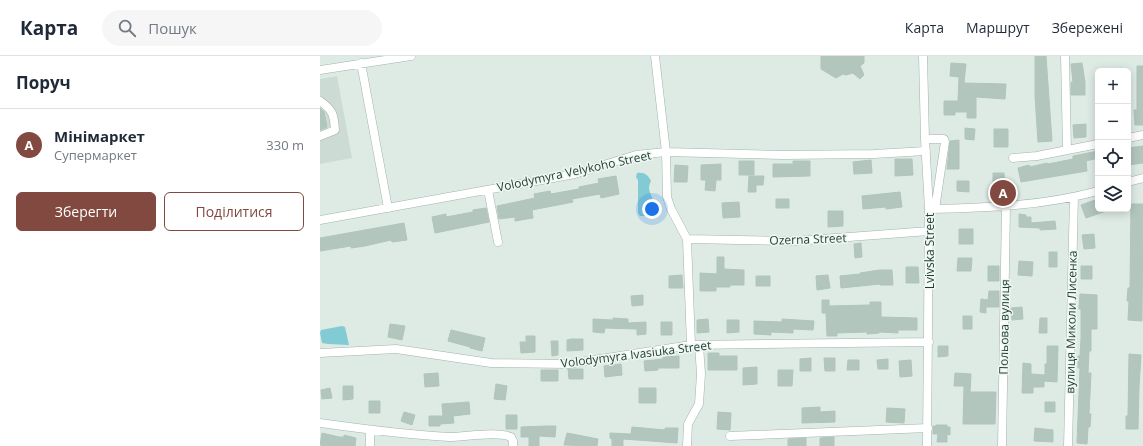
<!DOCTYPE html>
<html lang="uk">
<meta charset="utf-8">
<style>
:root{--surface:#fff;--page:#f6f6f7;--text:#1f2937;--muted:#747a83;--line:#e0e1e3;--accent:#824940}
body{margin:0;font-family:"Open Sans",sans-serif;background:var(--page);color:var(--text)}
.controls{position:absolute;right:12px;top:12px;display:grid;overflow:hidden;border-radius:6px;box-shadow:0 2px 10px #0003}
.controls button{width:36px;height:36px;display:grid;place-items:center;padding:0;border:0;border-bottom:1px solid var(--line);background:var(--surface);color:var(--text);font:20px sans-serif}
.you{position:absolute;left:332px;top:153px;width:14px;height:14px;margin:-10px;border:3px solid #fff;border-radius:50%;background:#1a73e8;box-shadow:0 0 0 6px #1a73e833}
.badge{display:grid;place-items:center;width:26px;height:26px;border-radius:50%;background:var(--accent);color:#fff;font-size:13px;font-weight:700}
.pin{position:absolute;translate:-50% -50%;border:2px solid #fff;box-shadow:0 1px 4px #0006}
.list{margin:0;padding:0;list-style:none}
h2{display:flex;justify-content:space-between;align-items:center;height:52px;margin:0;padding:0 16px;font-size:17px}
h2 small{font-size:13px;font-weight:400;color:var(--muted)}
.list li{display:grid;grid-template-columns:26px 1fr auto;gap:12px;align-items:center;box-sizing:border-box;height:72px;padding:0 16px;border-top:1px solid var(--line)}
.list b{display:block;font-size:15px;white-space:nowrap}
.list p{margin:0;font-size:13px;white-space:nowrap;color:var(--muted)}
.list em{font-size:13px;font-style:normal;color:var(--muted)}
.actions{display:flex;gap:8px;padding:12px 16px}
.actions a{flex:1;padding:9px 0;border:1px solid var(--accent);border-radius:6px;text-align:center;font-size:14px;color:var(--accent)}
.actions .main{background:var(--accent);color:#fff}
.icon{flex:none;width:22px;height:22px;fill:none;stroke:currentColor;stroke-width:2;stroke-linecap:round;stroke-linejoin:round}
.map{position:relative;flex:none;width:823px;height:390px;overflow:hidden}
header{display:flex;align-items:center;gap:24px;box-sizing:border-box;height:56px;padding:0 20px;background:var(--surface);border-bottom:1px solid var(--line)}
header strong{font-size:19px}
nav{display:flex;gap:22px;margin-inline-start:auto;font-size:14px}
.search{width:280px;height:36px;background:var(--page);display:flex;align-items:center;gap:10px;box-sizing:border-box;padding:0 14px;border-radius:22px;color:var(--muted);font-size:15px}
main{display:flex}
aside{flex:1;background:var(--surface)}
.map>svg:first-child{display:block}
.built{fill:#ccdbd4}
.water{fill:#82cbd4}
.building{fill:#b3c6be;stroke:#b0c5bc}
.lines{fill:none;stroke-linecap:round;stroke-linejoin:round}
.minor-casing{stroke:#a1b3ac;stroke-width:9}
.minor{stroke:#fff;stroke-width:8}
.labels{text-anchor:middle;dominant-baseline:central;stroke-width:3;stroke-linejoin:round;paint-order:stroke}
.street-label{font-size:12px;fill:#1f3c33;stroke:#eff7f3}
</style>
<header>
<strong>Карта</strong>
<div class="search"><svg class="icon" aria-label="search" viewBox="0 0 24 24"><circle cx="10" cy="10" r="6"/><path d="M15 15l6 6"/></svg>Пошук</div>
<nav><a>Карта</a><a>Маршрут</a><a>Збережені</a></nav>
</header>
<main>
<aside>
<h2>Поруч<small></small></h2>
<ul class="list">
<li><span class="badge">A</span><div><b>Мінімаркет</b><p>Супермаркет</p></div><em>330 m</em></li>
</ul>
<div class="actions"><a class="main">Зберегти</a><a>Поділитися</a></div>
</aside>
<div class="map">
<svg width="823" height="390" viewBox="0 0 823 390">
<rect width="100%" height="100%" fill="#deebe5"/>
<!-- built -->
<path class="built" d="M17,20L32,102L0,108V23Z"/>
<!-- water -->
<path class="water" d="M317,117C325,116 328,119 331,125C330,127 329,129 329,132C329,136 332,140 333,144C336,154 331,161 320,160L318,157V124L316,121Z
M22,270L25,271L29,289L8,288L2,287L0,277L1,274Z"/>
<!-- building -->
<path class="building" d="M501,0H544V7L540,10L544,19L540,23L533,17L526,19L523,18L516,22L501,13Z
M715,0H726L732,85L718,86L715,40Z
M631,7L646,8L644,27L686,28L685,43L656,41V62H647V56H635V59H624V45H638L639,21L630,20Z
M762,7L765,26V39H751V26H753L751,8Z
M817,10H823V69H815L814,54H817Z
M0,52L4,56L7,71L0,74Z
M766,68V81L754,82L753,69Z
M645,72L655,73L654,84L645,83Z
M674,73H688V91H674Z
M639,84V113H627L630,85Z
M823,90V107L808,109V92Z
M778,95V102L766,105L767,115L701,126L698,112L709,109L710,111L727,107L728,108L753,103V100Z
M575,103H592L593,119L575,120Z
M551,104L552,117L534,118L533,106Z
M419,105H434V119H419Z
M473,105H490V120L453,121V108H473Z
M401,108V124H396L395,135L385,134L386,124H381V109Z
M355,109L368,110L367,126H354Z
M673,117H684L685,133L689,132L690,141L677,142L676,128H673Z
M296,120L299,138L281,142L280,138L252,143L253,146L212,154L213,162L195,165V161L179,163L177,150L215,142L214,138L230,135L231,138L259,133V131L279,127L278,123Z
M429,120H444L443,129H436V136H428Z
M637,125H649V136L637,135Z
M580,136L582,151L566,153V151L543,153L542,140Z
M456,143H469V152H456Z
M778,143V153L789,154L766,162L761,149Z
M419,146L420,161L403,162L402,147Z
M811,148H823L822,265L808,264L809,245H807L808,232H810Z
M166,152L169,166L115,177L112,161L126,158V161L153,156V154Z
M508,155H523V170L508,171Z
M699,158L706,159V161H711V167L735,165L736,173L720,174V172L699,171Z
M84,167L87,184L72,186L71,184L45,190L31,192V190L0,195V182Z
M639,173H653V188H639Z
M774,178L775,192L764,193L762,179Z
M541,187L542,201L535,202L534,188Z
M729,196H737V211H729Z
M397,201H404V213L424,214V229H410V231H396V235H380V217L397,218Z
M638,202H652L651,215H637Z
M699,205L713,206L712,220L698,219Z
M668,210H679V225H668Z
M761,210H772V223H761Z
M586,211H598L599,227H586Z
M559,214H572L573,229H560V228L521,232L520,220L540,218V217Z
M362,219L363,232H349V220Z
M508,219L510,232L497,234L496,220Z
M436,220H450V230H436Z
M669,235H679V251H666V257L660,256L661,243L668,244Z
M760,238L777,239V273H771V295H769L768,317H771L769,358H771L770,371H768L767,388L757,387L760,312H758V300H760L761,283V253H759Z
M323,239V249L312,250L311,240Z
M502,244H509V250L550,249V246H561V261L597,262V274H578V277L559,276V277L547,278V276L517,277V280H507L506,257H502Z
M702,251L703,263L692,264L691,252Z
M643,260H652V273H643Z
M293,262L308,263V267L326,266V278L317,279V273L285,272L284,277L273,276V263L293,264Z
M720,262H727V277H719Z
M388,263L389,276L377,277V264Z
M462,263L494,265L493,274L473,273V277L451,276V279L434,278V265L462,266Z
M407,264H419V276L407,277Z
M341,266H352V279H341Z
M70,268L85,270L82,284L68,281Z
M131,274L165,282L162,295L150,292V291L128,285Z
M206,280H215V296L201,297L200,286H206Z
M251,283H263V294L247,295V284Z
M231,285H238V299L232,300Z
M618,290H628V300L618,301Z
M727,290H738L737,326L724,325V331H713V337H702L703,307L711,308V318L725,319V308H727Z
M388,297H399V300H417V314H388Z
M809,298L821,299L819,331L818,373H806V360H808Z
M359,300V312H338V314L325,315L324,305L343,303V301Z
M491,302V315H480V303Z
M504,302H515V315H505Z
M568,303V313H558L557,304Z
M528,304H539V314H527Z
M591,304L592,320L580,321L579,305Z
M301,308L302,319L285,321L284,310Z
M437,311V328L423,329V312Z
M248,313H263V323H249Z
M221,314H238V325H221Z
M458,314H473L472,330H458Z
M118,317L119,330L105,331L104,318Z
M635,317L651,318L650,336H676L675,368H643L644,330H634Z
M176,328L187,330L185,344L174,343Z
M23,330H33V343L23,344Z
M10,332L12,342L2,343L1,334Z
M319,332H336V347H319Z
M49,345H60V357H49Z
M149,346L150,358L133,360L134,367L120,368V370H109V360H123L122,348Z
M725,346H735V356H725Z
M500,351V356L515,355V366L482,367V352Z
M567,352L585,353L584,367L566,366Z
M84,356L95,359L92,369L81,365Z
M398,356L411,357L410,374L397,373Z
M186,359H197V373H186Z
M616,369H627V371H630V379L627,378V386H617L618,378H613V370H616Z
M226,370H236L235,381L219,380V390H209V381H201V371Z
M312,371L345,374V372H358L357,387L303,383V390H292V383L290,382V377L311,378Z
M715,372L733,374V386L714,385Z
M2,377L19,381H24V379L36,382L35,390H7L0,389Z
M247,377L278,383L277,390L244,389Z
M514,381V390H500V382Z
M486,382V390H468V383Z"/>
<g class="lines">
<defs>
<path id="minor" d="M335,0L346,96L347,141L351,153L367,183L371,289
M603,0L605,83L609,153L607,390
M745,0L747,94
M41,7L68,152
M0,14L91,0
M0,45C13,54 14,59 15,74L0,80
M808,82L823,79
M605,83H624L625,86L615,153
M693,102L717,100L778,88
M808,126L823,122
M168,134L178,186
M609,153C666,152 723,150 778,135
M0,164L255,118L316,99L346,96L463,99L554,98L606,95
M367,183L475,185L609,175
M0,297L76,293L171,307L248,308L371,289L609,286
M0,367C43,373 86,379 129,381C146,381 176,375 191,381L193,385V390
M410,380L608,372
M50,390V374
M367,390L368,368L379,348L381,318L379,289
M682,390L686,151
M748,390L754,141"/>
</defs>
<!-- minor casing -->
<use href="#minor" class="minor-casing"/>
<!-- minor -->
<use href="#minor" class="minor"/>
</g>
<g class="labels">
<!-- street labels -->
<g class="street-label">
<text transform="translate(254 115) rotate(-12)">Volodymyra Velykoho Street</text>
<text transform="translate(488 183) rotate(-2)">Ozerna Street</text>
<text transform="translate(609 195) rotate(-90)">Lvivska Street</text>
<text transform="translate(751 266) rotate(-89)">вулиця Миколи Лисенка</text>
<text transform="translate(684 271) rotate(-89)">Польова вулиця</text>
<text transform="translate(316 298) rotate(-7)">Volodymyra Ivasiuka Street</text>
</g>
</g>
</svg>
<div class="controls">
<button>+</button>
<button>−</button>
<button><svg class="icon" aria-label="locate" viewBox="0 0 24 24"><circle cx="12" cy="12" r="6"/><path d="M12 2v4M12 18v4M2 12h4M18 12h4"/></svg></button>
<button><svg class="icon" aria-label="layers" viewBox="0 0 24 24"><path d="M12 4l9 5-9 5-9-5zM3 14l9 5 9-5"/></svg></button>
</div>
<div class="you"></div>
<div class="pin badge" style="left:683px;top:137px">A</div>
</div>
</main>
